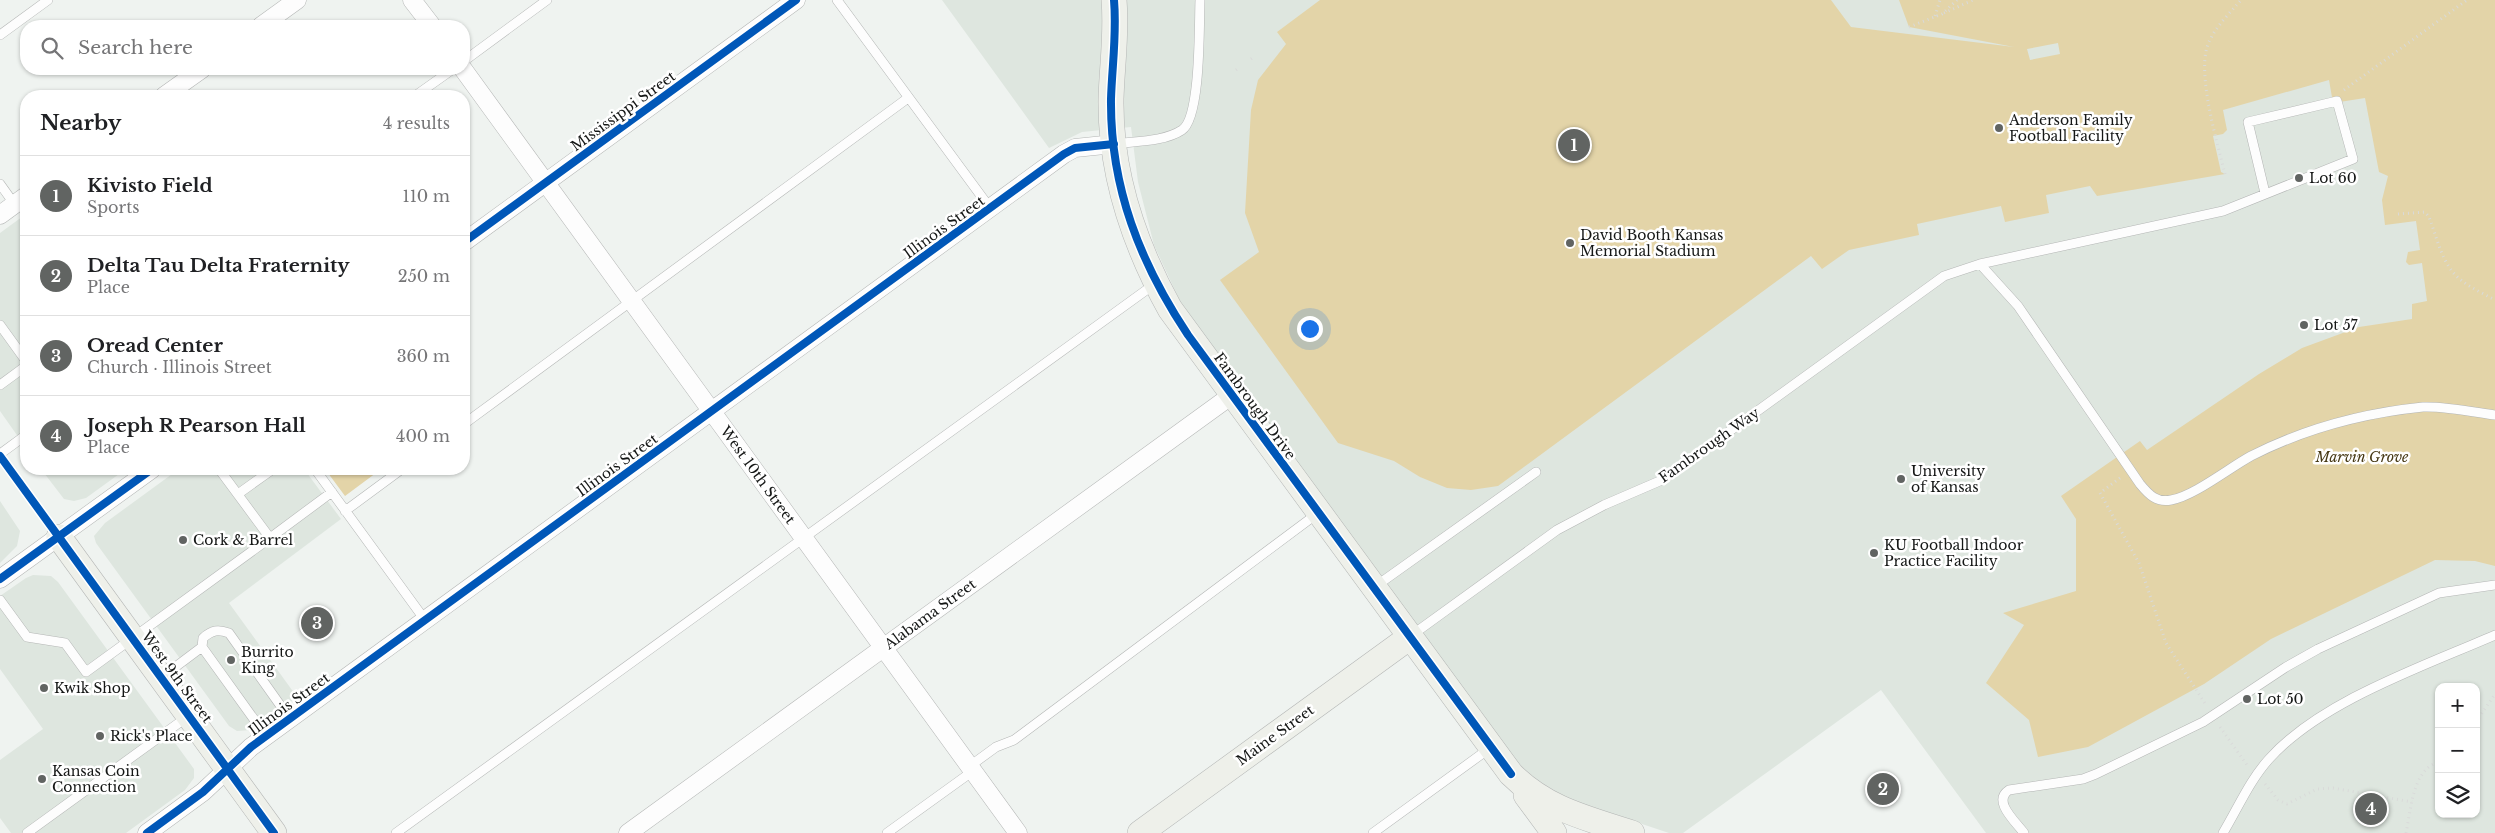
<!DOCTYPE html>
<meta charset="utf-8">
<style>
:root{--surface:#fff;--page:#f6f6f6;--text:#202124;--muted:#757577;--line:#e0e0e0;--accent:#616462}
body{margin:0;font-family:"Libre Baskerville",serif;background:var(--page);color:var(--text)}
.controls{position:absolute;right:15px;bottom:15px;display:grid;overflow:hidden;border-radius:10px;box-shadow:0 1px 4px #0004}
.controls button{width:45px;height:45px;display:grid;place-items:center;padding:0;border:0;border-bottom:1px solid var(--line);background:var(--surface);color:var(--text);font:25px sans-serif}
.you{position:absolute;left:1309px;top:328px;width:18px;height:18px;margin:-12px;border:4px solid #fff;border-radius:50%;background:#1a73e8;box-shadow:0 0 0 8px #1a73e833}
.badge{display:grid;place-items:center;width:32px;height:32px;border-radius:50%;background:var(--accent);color:#fff;font-size:16px;font-weight:700}
.pin{position:absolute;translate:-50% -50%;border:2px solid #fff;box-shadow:0 1px 5px #0006}
.list{margin:0;padding:0;list-style:none}
h2{display:flex;justify-content:space-between;align-items:center;height:65px;margin:0;padding:0 20px;font-size:21px}
h2 small{font-size:16px;font-weight:400;color:var(--muted)}
.list li{display:grid;grid-template-columns:32px 1fr auto;gap:15px;align-items:center;box-sizing:border-box;height:80px;padding:0 20px;border-top:1px solid var(--line)}
.list b{display:block;font-size:19px;white-space:nowrap}
.list p{margin:0;font-size:16px;white-space:nowrap;color:var(--muted)}
.list em{font-size:16px;font-style:normal;color:var(--muted)}
.icon{flex:none;width:28px;height:28px;fill:none;stroke:currentColor;stroke-width:2;stroke-linecap:round;stroke-linejoin:round}
.map{position:relative;flex:none;width:2495px;height:833px;overflow:hidden}
.search{position:absolute;background:var(--surface);box-shadow:0 1px 4px #0004;left:20px;top:20px;width:450px;height:55px;display:flex;align-items:center;gap:12px;box-sizing:border-box;padding:0 18px;border-radius:20px;color:var(--muted);font-size:19px}
.panel{position:absolute;background:var(--surface);box-shadow:0 1px 4px #0004;left:20px;top:90px;width:450px;height:385px;border-radius:20px}
.map>svg:first-child{display:block}
.built{fill:#dee6df;fill-rule:evenodd}
.green{fill:#e3d4a8;fill-rule:evenodd}
.lines{fill:none;stroke-linecap:round;stroke-linejoin:round}
.lane-casing{stroke:#b4b6b5;stroke-width:10}
.street-casing{stroke:#b4b6b5;stroke-width:19}
.secondary-casing{stroke:#b4b6b5;stroke-width:26}
.path{stroke:#d9dad9;stroke-width:3;stroke-dasharray:1 4;stroke-linecap:butt}
.lane{stroke:#fdfdfd;stroke-width:9}
.street{stroke:#fdfdfd;stroke-width:18}
.secondary{stroke:#eef0ea;stroke-width:25}
.cycleway-casing{stroke:#fff;stroke-width:11}
.cycleway{stroke:#0057b8;stroke-width:8}
.poi-dot{fill:#616462;stroke:#fff;stroke-width:2}
.labels{text-anchor:middle;dominant-baseline:central;stroke-width:5;stroke-linejoin:round;paint-order:stroke}
.street-label{font-size:14px;fill:#151716;stroke:#fff}
.poi-label{font-size:14px;fill:#151716;stroke:#fff;text-anchor:start}
.park-label{font-size:14px;font-style:italic;fill:#463814;stroke:#fff}
</style>
<div class="map">
<svg width="2495" height="833" viewBox="0 0 2495 833">
<rect width="100%" height="100%" fill="#eff3f0"/>
<!-- built -->
<path class="built" d="M942,0H2495V833H1986L1881,690L1683,833H1669L1567,799L1527,776L1184,310L1154,245L1138,182L1131,127L1082,132L1049,148ZM2439,687H2476V814H2439Z
M26,214V448L0,411V233Z
M41,469H126L86,498L74,501L64,499Z
M179,469H304L341,519L229,603L297,697L251,730L237,731L229,726L96,543L94,536L105,523Z
M0,501L20,531L17,546L0,563Z
M33,575L51,576L58,582L194,769V778L185,790L126,833H11L0,818V760L43,729L0,669V596L26,578Z"/>
<!-- green -->
<path class="green" d="M1320,0H1831L1851,27L2014,47L1909,27L1899,0H2495V566L2475,561L2435,560L2271,639L2204,684L2088,747L2038,757L2029,720L1986,683L2024,625L2003,613L2076,591V519L2061,496L2140,441L2147,450L2259,374L2302,348L2359,327L2412,319V304L2427,301L2422,263L2409,265L2406,262L2408,252L2420,250L2416,221L2385,225L2382,200L2388,176L2379,172L2365,98L2333,103L2329,80L2223,110L2227,130L2223,134L2213,136L2221,172L2225,174L2097,196L2090,186L2046,195L2049,213L2005,222L2001,206L1917,224L1919,235L1849,250L1822,269L1811,256L1498,486L1471,490L1447,488L1420,477L1394,461L1338,443L1220,280L1259,252L1245,213L1251,110L1258,80L1286,44L1277,32ZM2058,43L2060,54L2030,60L2027,49Z
M325,469H379L380,470L345,496Z"/>
<g class="lines">
<defs>
<path id="lane" d="M837,0L990,208
M0,35L48,0
M464,61L547,0
M415,96L453,69
M1114,144C1135,141 1164,142 1182,130C1201,118 1199,24 1200,0
M0,184L15,205
M1980,264L2018,306L2140,484C2149,495 2157,503 2171,500C2194,496 2229,468 2251,456C2304,429 2364,413 2423,407C2444,406 2474,412 2495,415
M0,325L26,361
M0,385L26,366
M464,424L908,98
M0,454L26,435
M315,469L425,620
M238,494L273,469
M345,511L402,469
M270,538L332,492
M1376,586L1536,472
M0,600L27,637L65,643L86,672L270,538L219,469
M1412,635L1557,530L1604,505L1662,480L1944,276L1980,264L2223,211L2353,159L2337,101L2248,122L2265,193
M162,677L202,647
M266,736L202,647L203,638C212,630 218,629 229,633L290,719
M970,766L996,747L1014,740L1318,513
M27,833L187,717
M396,833L1156,283
M887,833L973,771
M1373,833L1490,748
M2024,833C2015,821 1992,801 2009,790L2083,779L2096,774L2203,722L2286,667L2318,649L2439,593L2495,585
M2223,833C2238,808 2250,780 2269,759C2321,701 2424,666 2495,635"/>
<path id="street" d="M412,0L432,26
M261,26L297,0
M463,69L1018,833
M164,96L202,69
M0,215L26,196
M464,242L796,0
M0,579L152,469
M147,833L203,792L251,747L1064,154L1075,148L1114,144
M628,833L1232,395"/>
<path id="secondary" d="M1114,0C1117,33 1112,65 1111,99C1110,174 1134,244 1170,309L1511,774C1546,809 1586,818 1632,833
M59,537L274,833
M1526,795L1554,833
M1140,833L1410,637"/>
</defs>
<!-- lane casing -->
<use href="#lane" class="lane-casing"/>
<!-- street casing -->
<use href="#street" class="street-casing"/>
<!-- secondary casing -->
<use href="#secondary" class="secondary-casing"/>
<!-- path -->
<path class="path" d="M1944,13L1973,0
M1935,16L1940,0
M1909,27L1942,14L1957,0
M1251,59L1255,56
M1236,70L1240,67
M2344,90L2467,0
M2225,174C2217,142 2198,78 2207,47C2213,29 2229,14 2241,0
M2398,214L2425,212L2429,217C2437,237 2442,266 2461,280C2471,288 2484,294 2495,300
M2120,478L2100,493L2139,563L2166,643L2206,705
M2476,722L2495,694
M2220,727L2247,765
M2265,784L2278,800L2287,804L2317,789L2333,788L2412,802
M2406,833C2411,811 2412,769 2439,762"/>
<!-- lane -->
<use href="#lane" class="lane"/>
<!-- street -->
<use href="#street" class="street"/>
<!-- secondary -->
<use href="#secondary" class="secondary"/>
<defs>
<path id="cycleway" d="M1114,0C1117,34 1112,66 1111,99C1110,187 1140,263 1188,335L1511,774
M464,242L796,0
M0,456L274,833
M0,579L152,469
M147,833L203,792L251,747L1064,154L1075,148L1114,144"/>
</defs>
<!-- cycleway casing -->
<use href="#cycleway" class="cycleway-casing"/>
<!-- cycleway -->
<use href="#cycleway" class="cycleway"/>
</g>
<!-- markers -->
<g class="poi-dot">
<circle cx="1999" cy="128" r="5"/>
<circle cx="2299" cy="178" r="5"/>
<circle cx="1570" cy="243" r="5"/>
<circle cx="2304" cy="325" r="5"/>
<circle cx="1901" cy="479" r="5"/>
<circle cx="183" cy="540" r="5"/>
<circle cx="1874" cy="553" r="5"/>
<circle cx="231" cy="660" r="5"/>
<circle cx="44" cy="688" r="5"/>
<circle cx="2247" cy="699" r="5"/>
<circle cx="100" cy="736" r="5"/>
<circle cx="42" cy="779" r="5"/>
</g>
<g class="labels">
<!-- street labels -->
<g class="street-label">
<text transform="translate(623 111) rotate(-36)">Mississippi Street</text>
<text transform="translate(944 227) rotate(-36)">Illinois Street</text>
<text transform="translate(1255 406) rotate(54)">Fambrough Drive</text>
<text transform="translate(1709 445) rotate(-35)">Fambrough Way</text>
<text transform="translate(617 465) rotate(-36)">Illinois Street</text>
<text transform="translate(758 475) rotate(54)">West 10th Street</text>
<text transform="translate(930 614) rotate(-36)">Alabama Street</text>
<text transform="translate(177 677) rotate(54)">West 9th Street</text>
<text transform="translate(289 704) rotate(-36)">Illinois Street</text>
<text transform="translate(1275 735) rotate(-36)">Maine Street</text>
</g>
<!-- poi labels -->
<g class="poi-label">
<text x="2009" y="120">Anderson Family<tspan x="2009" dy="16">Football Facility</tspan></text>
<text x="2309" y="178">Lot 60</text>
<text x="1580" y="235">David Booth Kansas<tspan x="1580" dy="16">Memorial Stadium</tspan></text>
<text x="2314" y="325">Lot 57</text>
<text x="1911" y="471">University<tspan x="1911" dy="16">of Kansas</tspan></text>
<text x="193" y="540">Cork &amp; Barrel</text>
<text x="1884" y="545">KU Football Indoor<tspan x="1884" dy="16">Practice Facility</tspan></text>
<text x="241" y="652">Burrito<tspan x="241" dy="16">King</tspan></text>
<text x="54" y="688">Kwik Shop</text>
<text x="2257" y="699">Lot 50</text>
<text x="110" y="736">Rick's Place</text>
<text x="52" y="771">Kansas Coin<tspan x="52" dy="16">Connection</tspan></text>
</g>
<!-- park labels -->
<g class="park-label">
<text x="2362" y="457">Marvin Grove</text>
</g>
</g>
</svg>
<div class="controls">
<button>+</button>
<button>−</button>
<button><svg class="icon" aria-label="layers" viewBox="0 0 24 24"><path d="M12 4l9 5-9 5-9-5zM3 14l9 5 9-5"/></svg></button>
</div>
<div class="you"></div>
<div class="pin badge" style="left:1574px;top:145px">1</div>
<div class="pin badge" style="left:1883px;top:789px">2</div>
<div class="pin badge" style="left:317px;top:623px">3</div>
<div class="pin badge" style="left:2371px;top:809px">4</div>
<div class="search"><svg class="icon" aria-label="search" viewBox="0 0 24 24"><circle cx="10" cy="10" r="6"/><path d="M15 15l6 6"/></svg>Search here</div>
<section class="panel">
<h2>Nearby<small>4 results</small></h2>
<ul class="list">
<li><span class="badge">1</span><div><b>Kivisto Field</b><p>Sports</p></div><em>110 m</em></li>
<li><span class="badge">2</span><div><b>Delta Tau Delta Fraternity</b><p>Place</p></div><em>250 m</em></li>
<li><span class="badge">3</span><div><b>Oread Center</b><p>Church · Illinois Street</p></div><em>360 m</em></li>
<li><span class="badge">4</span><div><b>Joseph R Pearson Hall</b><p>Place</p></div><em>400 m</em></li>
</ul>
</section>
</div>
